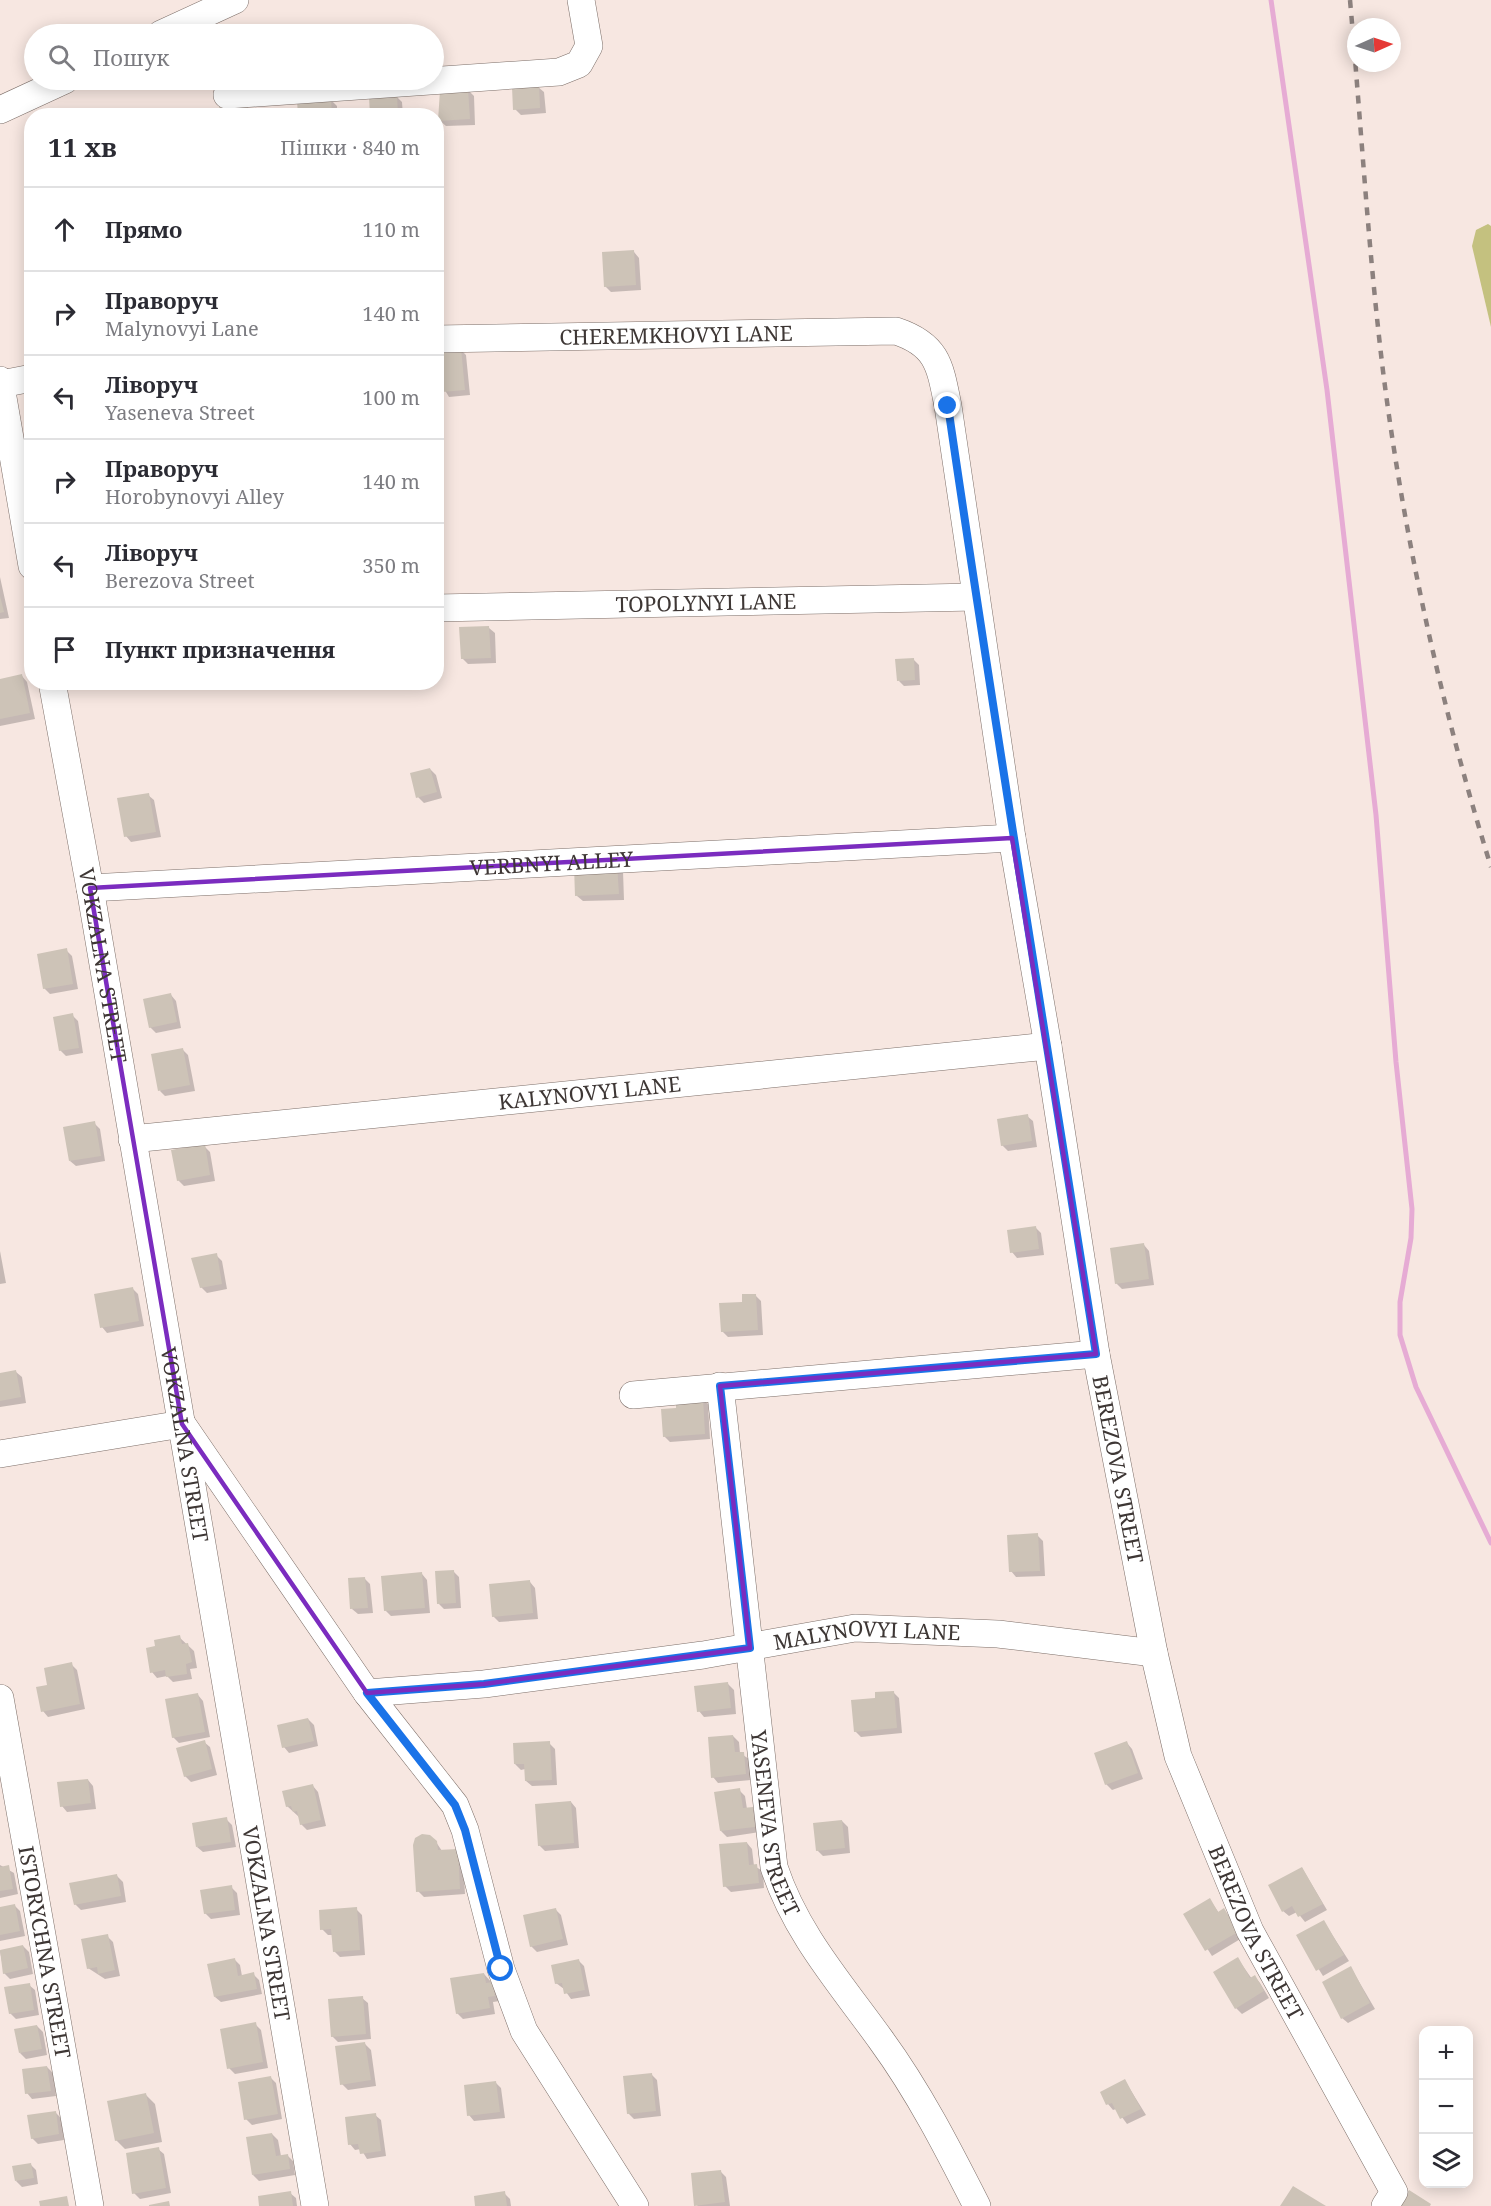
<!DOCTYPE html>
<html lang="uk">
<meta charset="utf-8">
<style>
:root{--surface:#fff;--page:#f7f7f7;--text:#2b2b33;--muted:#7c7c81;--line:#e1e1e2}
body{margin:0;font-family:"Noto Serif",serif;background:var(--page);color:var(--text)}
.controls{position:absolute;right:18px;bottom:18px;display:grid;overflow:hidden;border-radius:12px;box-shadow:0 3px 15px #0003}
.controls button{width:54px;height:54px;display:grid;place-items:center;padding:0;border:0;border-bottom:2px solid var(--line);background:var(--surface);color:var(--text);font:30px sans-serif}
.compass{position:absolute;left:1347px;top:18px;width:54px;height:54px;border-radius:50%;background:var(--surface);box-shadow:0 3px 15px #0003;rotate:87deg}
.stop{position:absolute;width:18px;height:18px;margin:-14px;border:4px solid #1a73e8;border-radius:50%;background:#fff}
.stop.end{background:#1a73e8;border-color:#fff;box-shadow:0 2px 6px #0008}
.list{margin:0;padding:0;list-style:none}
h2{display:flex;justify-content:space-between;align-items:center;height:78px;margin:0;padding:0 24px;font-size:26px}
h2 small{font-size:20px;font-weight:400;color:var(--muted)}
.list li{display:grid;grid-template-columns:39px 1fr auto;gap:18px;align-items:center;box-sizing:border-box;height:84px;padding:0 24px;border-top:2px solid var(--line)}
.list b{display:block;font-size:22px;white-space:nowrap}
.list p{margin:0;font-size:20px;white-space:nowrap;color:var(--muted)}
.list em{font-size:20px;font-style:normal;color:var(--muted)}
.icon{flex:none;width:33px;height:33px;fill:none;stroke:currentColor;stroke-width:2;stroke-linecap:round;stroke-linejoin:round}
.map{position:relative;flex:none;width:1491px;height:2206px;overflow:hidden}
.search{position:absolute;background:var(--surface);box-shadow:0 3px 15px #0003;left:24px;top:24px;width:420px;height:66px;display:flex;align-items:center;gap:15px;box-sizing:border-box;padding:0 21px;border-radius:33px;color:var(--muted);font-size:22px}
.panel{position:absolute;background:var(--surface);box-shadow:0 3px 15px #0003;left:24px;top:108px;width:420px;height:582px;border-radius:24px}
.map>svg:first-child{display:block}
.green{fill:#c4c17f}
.shadow{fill:#0003}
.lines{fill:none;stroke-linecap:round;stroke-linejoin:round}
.stream{stroke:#e6abd4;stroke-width:5}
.building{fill:#cdc3b7}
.minor-casing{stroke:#7d6f69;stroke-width:28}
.minor{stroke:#fff;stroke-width:27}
.rail{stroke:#8c817e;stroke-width:4.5;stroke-dasharray:8 8;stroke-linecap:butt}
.route{stroke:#1a73e8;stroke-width:8}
.marked{fill:none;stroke:#7b2cbf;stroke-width:4.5;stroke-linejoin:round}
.labels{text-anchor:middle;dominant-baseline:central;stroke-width:5;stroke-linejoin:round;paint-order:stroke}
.street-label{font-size:21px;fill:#3e3735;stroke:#fff}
</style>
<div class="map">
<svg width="1491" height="2206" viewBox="0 0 1491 2206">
<rect width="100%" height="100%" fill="#f7e7e1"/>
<!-- green -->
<path class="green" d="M1488,224L1491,226V327L1472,246L1476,230Z"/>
<!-- shadow -->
<path class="shadow" d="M538,87L544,92L546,113L521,115L515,109Z
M468,90L474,96L475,125L446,126L440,121Z
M396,96L402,102L403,116H372Z
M331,100L337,106V116H299Z
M247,106L253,116H222Z
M634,252L639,258L641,290L611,292L605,286Z
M461,350L466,355L470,395L449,397L443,387L436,383V364Z
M0,577L9,618L0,619Z
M489,628L495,633L496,663L468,664L462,658Z
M913,659L919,665L920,685L904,686L899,681Z
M22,676L27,682L35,719L0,726V680Z
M430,769L436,775L442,798L424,803L418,797Z
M148,795L154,800L161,837L131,842L126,836Z
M576,868L623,871L624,900L583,901L577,896Z
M66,950L72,956L78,989L50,994L44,988Z
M171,995L176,1001L181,1028L156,1033L150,1027Z
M72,1015L78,1021L83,1053L66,1056L60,1050Z
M182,1049L188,1055L195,1091L165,1096L160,1091Z
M1027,1116L1033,1121L1037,1147L1008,1151L1002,1145Z
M94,1123L100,1129L105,1161L76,1166L70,1161Z
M204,1146L210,1152L215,1181L184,1186L178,1180Z
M1035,1227L1041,1233L1044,1255L1017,1258L1012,1252Z
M1144,1245L1149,1251L1154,1285L1122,1289L1116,1283Z
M0,1251L6,1283L0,1284Z
M216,1255L222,1261L227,1289L207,1293L201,1287Z
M132,1288L138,1294L144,1326L107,1333L102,1327Z
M755,1295L761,1301L763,1335L728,1337L722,1331L744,1303Z
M16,1372L22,1377L26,1403L0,1407V1374Z
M702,1399L708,1404L710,1439L670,1442L664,1436L678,1409Z
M1037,1535L1043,1541L1045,1576L1016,1577L1011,1571Z
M453,1571L459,1577L461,1608L444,1609L439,1604Z
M422,1574L427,1580L430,1613L391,1616L385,1610Z
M365,1579L370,1584L373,1613L358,1614L352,1609Z
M530,1582L535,1588L538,1619L499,1622L493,1616Z
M179,1637L194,1651L197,1668L190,1669L192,1679L173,1682L167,1676L157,1678L152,1672L157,1647Z
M71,1664L77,1670L85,1709L48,1717L43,1711L49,1686Z
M728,1684L734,1690L736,1714L704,1717L699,1711Z
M893,1692L899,1698L902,1733L861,1737L855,1731L877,1700Z
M198,1695L203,1701L210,1737L179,1743L173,1737Z
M308,1719L314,1725L318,1746L289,1753L284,1747Z
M733,1736L739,1742L740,1753L749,1759L751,1780L718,1783L713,1777Z
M204,1742L210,1747L217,1775L191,1782L185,1776Z
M549,1743L555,1749L557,1785L532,1786L526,1781L525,1769L521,1770L515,1764Z
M1127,1743L1132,1749L1143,1779L1112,1790L1106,1784Z
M88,1780L93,1786L96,1809L67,1812L62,1806Z
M313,1786L318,1792L326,1826L307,1830L301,1824L299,1817L287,1806Z
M739,1790L745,1796L747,1809H752L758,1814L760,1832L727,1837L721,1831Z
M571,1802L576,1808L579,1848L545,1851L539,1845Z
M226,1819L232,1825L236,1847L203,1852L197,1847Z
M842,1821L848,1827L850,1853L823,1856L817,1850Z
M436,1842L442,1851L463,1856L465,1894L424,1897L418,1891Z
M747,1843L752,1849L754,1866L763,1871L764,1888L731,1892L725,1886Z
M0,1865L14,1873L18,1894L0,1898Z
M1302,1868L1327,1910L1305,1922L1297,1912L1289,1916L1283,1911Z
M117,1876L123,1882L126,1902L81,1910L75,1904Z
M231,1887L237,1893L240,1915L211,1919L205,1913Z
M1210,1900L1219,1913L1224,1910L1229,1916L1242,1938L1212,1956L1185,1914Z
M14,1905L20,1911L25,1936L0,1941V1908Z
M356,1909L362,1915L365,1955L340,1957L334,1951L333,1935H328L322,1929Z
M556,1910L561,1915L568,1945L537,1952L531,1946Z
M1324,1922L1349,1961L1323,1976L1298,1936Z
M107,1936L113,1942L120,1976L105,1979L88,1968Z
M23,1946L29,1952L33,1974L10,1979L4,1973L0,1951Z
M234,1959L240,1965L242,1976L253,1974L259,1980L262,1994L221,2002L215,1997Z
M1238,1959L1252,1979L1255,1977L1260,1983L1269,1998L1242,2014L1236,2008Z
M579,1961L584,1966L590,1996L571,1999L564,1989L556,1983Z
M1351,1968L1375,2009L1348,2023L1342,2018Z
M484,1974L493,1984L500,2001L493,2002L495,2014L463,2019L457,2013Z
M29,1985L35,1990L39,2015L16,2019L10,2013Z
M362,1998L368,2003L371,2039L338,2042L332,2036Z
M255,2024L261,2030L268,2068L235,2074L229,2068Z
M37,2026L43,2032L47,2055L26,2059L20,2053Z
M365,2044L371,2050L376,2086L348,2090L342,2084Z
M47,2067L53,2073L56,2096L32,2099L27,2093Z
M651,2074L657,2080L661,2116L634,2119L628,2113Z
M270,2077L276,2083L282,2119L252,2125L246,2119Z
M1125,2081L1146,2115L1127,2124L1116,2109L1113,2110L1108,2104Z
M496,2083L501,2088L505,2118L474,2121L469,2115Z
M146,2095L155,2104L162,2142L125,2149L116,2140Z
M55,2112L61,2118L64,2140L38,2144L32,2138Z
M375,2115L381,2120L386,2156L367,2159L361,2149L355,2150L350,2144Z
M272,2134L278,2140L281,2156L287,2155L293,2161L295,2175L259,2181L253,2175Z
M158,2149L164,2154L171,2193L140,2199L134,2193Z
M30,2164L36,2170L38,2184L22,2187L16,2181Z
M721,2172L726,2177L730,2206H697Z
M290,2193L296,2198L297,2206H261Z
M504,2193L510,2199L511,2206H477Z"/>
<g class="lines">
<!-- stream -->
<path class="stream" d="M1271,0L1327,390L1376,815L1396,1062L1412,1209L1411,1238L1400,1302V1335L1416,1387L1491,1543"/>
</g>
<!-- building -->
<path class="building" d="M539,85L540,108L513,110L512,87Z
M468,89L470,119L438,121L440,90Z
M397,94L398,116H370L369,96Z
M331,98L332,116H298L297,100Z
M247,104L248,116H220L219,106Z
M634,250L636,285L604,287L602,252Z
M461,348L465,390L442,392L441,381H436L438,350Z
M0,596L4,612L0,613Z
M489,626L491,658L461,659L459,627Z
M914,658L915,680L897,681L895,659Z
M22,674L30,713L0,719V679Z
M430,768L437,792L416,798L410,773Z
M149,793L156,832L124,837L117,798Z
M617,864L619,894L575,896L574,866Z
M67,948L73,984L43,989L37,954Z
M171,993L177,1022L149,1028L143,999Z
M73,1013L79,1048L59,1051L53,1017Z
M183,1048L190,1085L158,1091L151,1054Z
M1028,1114L1032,1141L1001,1146L997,1119Z
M95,1121L101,1156L69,1161L63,1127Z
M205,1144L210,1175L177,1181L171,1150Z
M1036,1226L1039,1249L1010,1253L1007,1230Z
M1144,1243L1149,1279L1115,1284L1110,1248Z
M217,1253L222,1284L200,1288L191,1258Z
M133,1287L139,1321L100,1328L94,1294Z
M742,1294H756L758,1330L721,1332L719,1303L742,1302Z
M16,1370L21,1397L0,1401V1373Z
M703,1397L705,1434L663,1437L661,1409L676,1408V1403Z
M1038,1533L1040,1571L1009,1572L1007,1535Z
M454,1570L456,1603L437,1604L435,1571Z
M422,1572L425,1608L384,1611L381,1576Z
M365,1577L368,1608L350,1609L348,1578Z
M530,1580L533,1613L492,1617L489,1584Z
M180,1635L182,1644L188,1643L192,1662L186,1664L187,1674L166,1677L165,1670L150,1673L146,1648L155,1646L154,1640Z
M72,1662L80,1704L41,1712L36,1687L47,1685L44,1668Z
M728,1682L731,1708L697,1712L694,1686Z
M894,1691L897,1728L854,1732L851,1700L875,1698V1692Z
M198,1693L205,1732L172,1738L165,1699Z
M308,1718L314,1741L282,1748L277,1725Z
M733,1735L735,1752H744L746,1774L711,1778L708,1737Z
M205,1740L212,1769L184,1777L176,1748Z
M550,1741L552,1780L525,1781L524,1764H514L513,1743Z
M1127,1741L1138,1773L1105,1785L1094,1753Z
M88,1779L91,1803L60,1807L57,1782Z
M313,1784L321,1820L300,1825L297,1811L293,1812L291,1806L286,1807L282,1791Z
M740,1788L743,1808L753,1807L755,1827L720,1831L714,1792Z
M571,1801L574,1843L538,1846L535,1804Z
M227,1817L231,1842L196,1847L192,1823Z
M842,1820L845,1848L816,1851L813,1823Z
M422,1834L430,1835L437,1841L438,1850L458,1849L460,1889L416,1892L413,1845L415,1838Z
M747,1842L749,1865L757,1864L759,1883L723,1887L719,1844Z
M9,1865L13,1889L0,1891V1867Z
M1302,1867L1323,1904L1298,1917L1292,1906L1282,1912L1268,1885Z
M117,1874L121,1896L74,1905L69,1883Z
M232,1885L235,1910L204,1914L200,1890Z
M1210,1898L1218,1912L1224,1908L1238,1932L1205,1951L1183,1914Z
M15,1904L20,1931L0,1935V1907Z
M357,1907L360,1950L333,1952L331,1929L320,1930L319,1910Z
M556,1908L563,1939L530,1947L523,1915Z
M1324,1920L1344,1955L1316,1971L1296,1935Z
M108,1934L115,1970L98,1974L97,1967L87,1969L81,1939Z
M23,1945L28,1968L3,1974L0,1950Z
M1238,1957L1250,1978L1255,1975L1264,1991L1235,2009L1213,1972Z
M235,1958L238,1976L254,1972L257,1989L214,1997L207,1964Z
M579,1959L585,1990L564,1994L562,1983L555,1984L551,1965Z
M1351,1966L1370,2003L1341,2019L1322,1982Z
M484,1973L486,1983L493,1982L495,1996L488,1997L490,2008L456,2014L450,1978Z
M30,1983L34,2010L9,2014L4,1987Z
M363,1996L366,2034L331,2037L328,1999Z
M256,2022L263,2062L227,2069L220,2029Z
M37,2025L42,2049L19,2053L14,2029Z
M365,2042L371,2080L340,2085L335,2046Z
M47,2066L51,2091L25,2094L22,2069Z
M652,2073L656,2111L627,2114L623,2076Z
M271,2076L278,2114L244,2120L238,2082Z
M1125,2079L1141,2109L1120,2119L1112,2103L1106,2105L1100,2092Z
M496,2081L500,2112L467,2116L464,2085Z
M146,2093L154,2133L115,2141L107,2101Z
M56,2111L59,2134L31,2139L27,2115Z
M376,2113L381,2151L360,2154L358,2144L348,2145L345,2117Z
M272,2133L276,2156L288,2154L290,2169L252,2175L246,2137Z
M159,2147L166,2188L132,2194L126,2153Z
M31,2163L34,2178L15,2181L12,2166Z
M721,2170L725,2202L694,2206L691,2173Z
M1293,2186L1326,2206H1280Z
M1409,2190L1431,2204L1430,2206H1399Z
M291,2191L293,2206H259L258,2196Z
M505,2191L507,2206H475L474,2196Z
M67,2196L69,2206H40L39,2201Z
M169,2201L170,2206H149V2205Z"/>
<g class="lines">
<defs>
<g id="minor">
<path d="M161,34L235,0"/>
<path d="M227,95L559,72L579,64L589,46L581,0"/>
<path d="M0,110L65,80"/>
<path id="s1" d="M436,339L896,331C938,345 940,366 948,406L1012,838L1048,1046L1096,1354L1154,1653L1178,1756L1250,1931L1394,2192L1385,2206"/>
<path d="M0,380L32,566"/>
<path d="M1,384L32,378"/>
<path id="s2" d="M436,608L976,597"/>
<path id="s3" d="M52,682L90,888L315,2206"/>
<path id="s4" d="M90,888L1012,838"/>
<path id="s5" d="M132,1139L1048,1046"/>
<path id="s6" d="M720,1386L774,1867C796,1934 841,1984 881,2040C919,2092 948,2149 977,2206"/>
<path d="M633,1395L1096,1354"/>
<path d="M0,1454L182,1424L367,1693L455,1805L465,1830L501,1969L524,2031L635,2206"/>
<path id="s7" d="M367,1693L484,1684L703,1655L855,1628L998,1634L1154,1653"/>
<path id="s8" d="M0,1698L90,2206"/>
</g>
</defs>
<!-- minor casing -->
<use href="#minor" class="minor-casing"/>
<!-- minor -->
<use href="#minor" class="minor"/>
<!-- rail -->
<path class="rail" d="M1350,0C1361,123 1368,248 1383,371C1404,538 1441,706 1491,867"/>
</g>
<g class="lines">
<!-- route -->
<path class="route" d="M501,1969L465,1830L455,1805L367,1693L484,1684L750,1648L720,1386L1096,1354C1046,1038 994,723 948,406"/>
</g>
<!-- marked area -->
<path class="marked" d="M1012,838L1096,1354L720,1386L750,1648L484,1684L367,1693L182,1424L90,888Z"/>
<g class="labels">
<!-- street labels -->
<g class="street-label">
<text stroke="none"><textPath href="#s1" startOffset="240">CHEREMKHOVYI LANE</textPath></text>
<text stroke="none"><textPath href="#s2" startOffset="270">TOPOLYNYI LANE</textPath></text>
<text stroke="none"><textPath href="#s4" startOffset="462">VERBNYI ALLEY</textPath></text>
<text stroke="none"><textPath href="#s3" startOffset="288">VOKZALNA STREET</textPath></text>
<text stroke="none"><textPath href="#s5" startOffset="460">KALYNOVYI LANE</textPath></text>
<text stroke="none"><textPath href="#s3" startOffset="774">VOKZALNA STREET</textPath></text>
<text stroke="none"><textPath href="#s1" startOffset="1635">BEREZOVA STREET</textPath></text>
<text stroke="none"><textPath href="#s7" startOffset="504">MALYNOVYI LANE</textPath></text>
<text stroke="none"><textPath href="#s6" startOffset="441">YASENEVA STREET</textPath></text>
<text stroke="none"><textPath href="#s3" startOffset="1260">VOKZALNA STREET</textPath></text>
<text stroke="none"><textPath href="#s1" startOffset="2121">BEREZOVA STREET</textPath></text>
<text stroke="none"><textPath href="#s8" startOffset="258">ISTORYCHNA STREET</textPath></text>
</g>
</g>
</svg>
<div class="controls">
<button>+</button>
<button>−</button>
<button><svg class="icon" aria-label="layers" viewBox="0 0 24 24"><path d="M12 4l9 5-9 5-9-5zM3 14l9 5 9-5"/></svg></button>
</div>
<svg class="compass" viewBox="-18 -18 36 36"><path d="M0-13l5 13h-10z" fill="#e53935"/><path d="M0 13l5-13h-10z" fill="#7c7c81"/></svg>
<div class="stop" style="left:501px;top:1969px"></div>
<div class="stop end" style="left:948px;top:406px"></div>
<div class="search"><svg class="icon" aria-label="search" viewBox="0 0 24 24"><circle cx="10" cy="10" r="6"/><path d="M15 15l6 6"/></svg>Пошук</div>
<section class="panel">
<h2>11 хв<small>Пішки · 840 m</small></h2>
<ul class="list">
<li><svg class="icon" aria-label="ahead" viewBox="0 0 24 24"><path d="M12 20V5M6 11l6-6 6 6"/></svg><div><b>Прямо</b></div><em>110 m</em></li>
<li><svg class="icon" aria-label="right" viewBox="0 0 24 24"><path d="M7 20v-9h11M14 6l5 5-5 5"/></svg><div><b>Праворуч</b><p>Malynovyi Lane</p></div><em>140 m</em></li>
<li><svg class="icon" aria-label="left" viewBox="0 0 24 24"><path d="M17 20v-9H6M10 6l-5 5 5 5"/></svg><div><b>Ліворуч</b><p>Yaseneva Street</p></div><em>100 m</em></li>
<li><svg class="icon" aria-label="right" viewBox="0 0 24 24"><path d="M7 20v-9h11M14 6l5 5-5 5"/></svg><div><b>Праворуч</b><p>Horobynovyi Alley</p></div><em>140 m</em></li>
<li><svg class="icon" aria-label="left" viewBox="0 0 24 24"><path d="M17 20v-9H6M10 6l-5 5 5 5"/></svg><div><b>Ліворуч</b><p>Berezova Street</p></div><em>350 m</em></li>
<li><svg class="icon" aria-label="arrive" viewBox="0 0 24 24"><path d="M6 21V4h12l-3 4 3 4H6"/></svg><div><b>Пункт призначення</b></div></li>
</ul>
</section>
</div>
